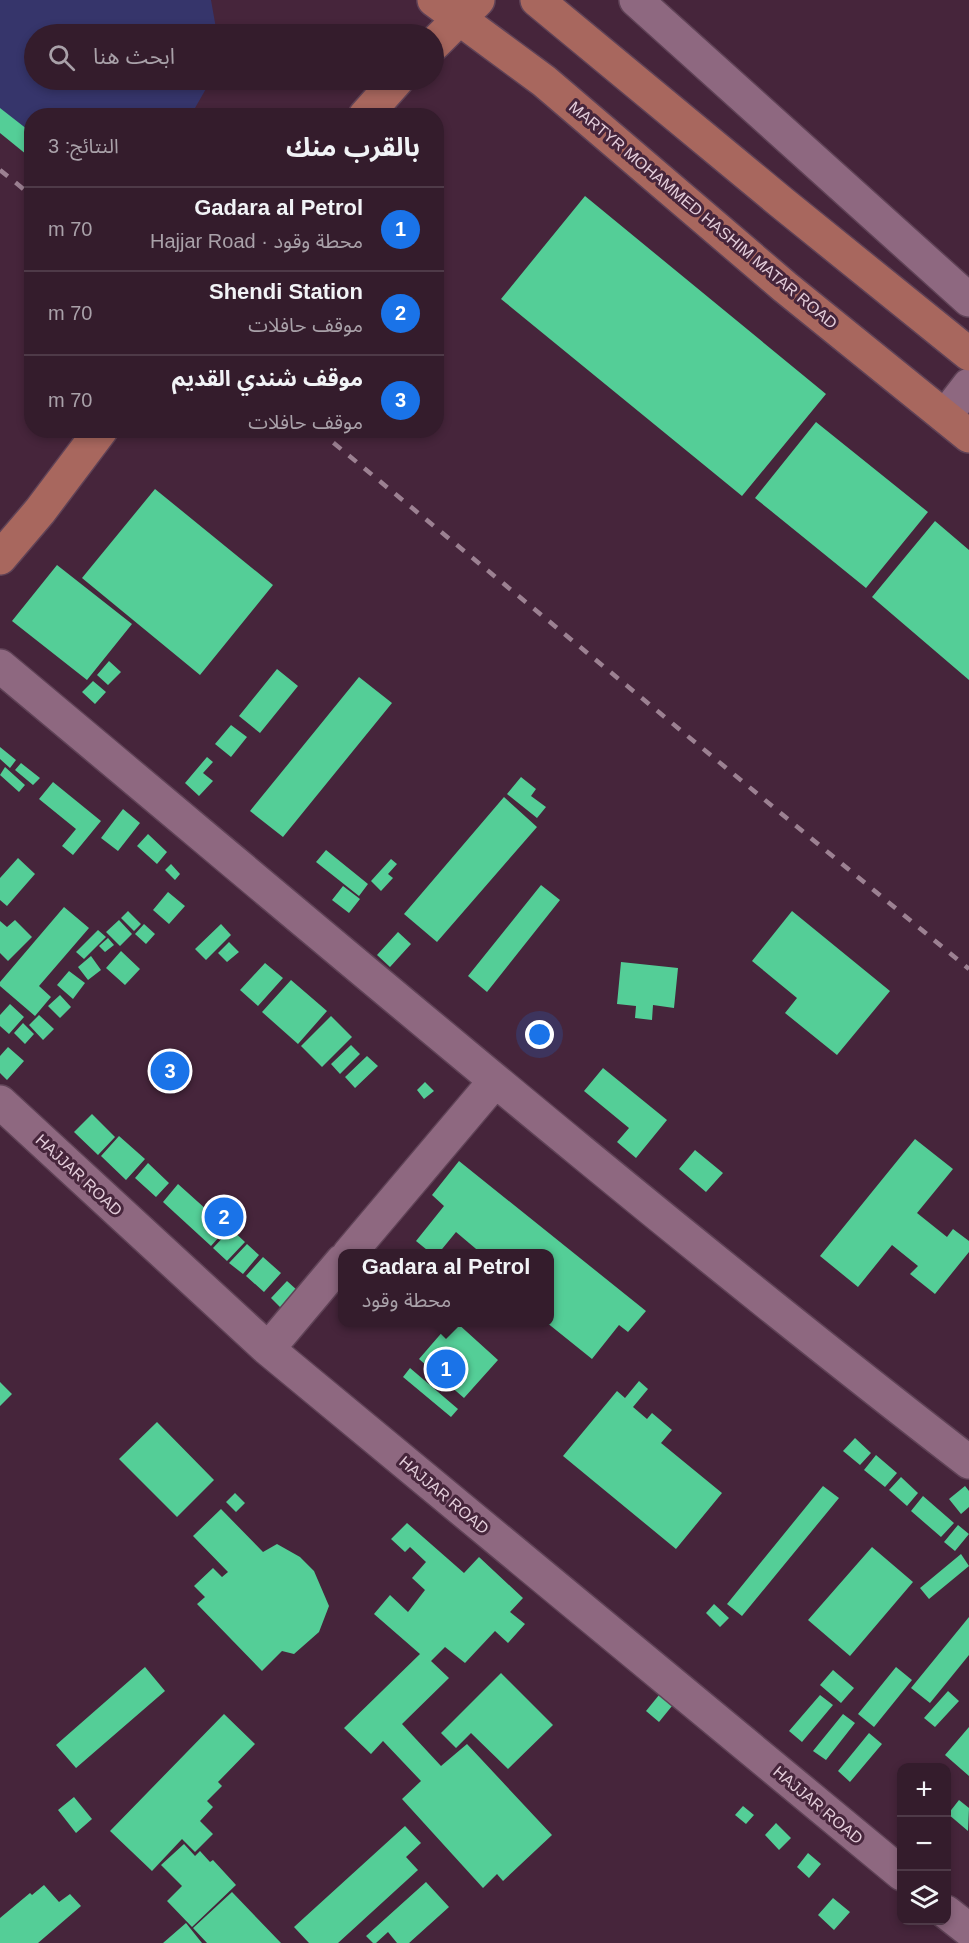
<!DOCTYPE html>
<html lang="ar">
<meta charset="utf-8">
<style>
:root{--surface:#341c2c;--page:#3f2938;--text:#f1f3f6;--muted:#a9a1a9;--line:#4e3a48;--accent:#1a73e8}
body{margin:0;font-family:Helvetica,"Noto Sans Arabic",sans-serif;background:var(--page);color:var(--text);direction:rtl}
.controls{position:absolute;right:18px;bottom:18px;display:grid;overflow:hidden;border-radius:12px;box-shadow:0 3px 9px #0003}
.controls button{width:54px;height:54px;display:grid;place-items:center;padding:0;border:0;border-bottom:2px solid var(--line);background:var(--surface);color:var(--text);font:30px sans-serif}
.you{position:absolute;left:540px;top:1035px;width:21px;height:21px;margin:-15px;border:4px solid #fff;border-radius:50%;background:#1a73e8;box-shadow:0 0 0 9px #1a73e833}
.badge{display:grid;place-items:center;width:39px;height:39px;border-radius:50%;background:var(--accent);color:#fff;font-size:20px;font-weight:700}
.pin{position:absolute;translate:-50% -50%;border:3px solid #fff;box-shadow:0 2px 6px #0006}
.popup{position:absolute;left:338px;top:1249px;width:216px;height:78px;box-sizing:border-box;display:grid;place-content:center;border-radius:12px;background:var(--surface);filter:drop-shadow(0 2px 4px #0005);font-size:20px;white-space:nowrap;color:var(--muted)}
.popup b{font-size:22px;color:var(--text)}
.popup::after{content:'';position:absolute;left:50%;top:100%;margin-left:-12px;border:12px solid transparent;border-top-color:var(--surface)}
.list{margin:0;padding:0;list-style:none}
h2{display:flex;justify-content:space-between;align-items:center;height:78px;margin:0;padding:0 24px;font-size:26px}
h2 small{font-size:20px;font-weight:400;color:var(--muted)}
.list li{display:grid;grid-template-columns:39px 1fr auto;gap:18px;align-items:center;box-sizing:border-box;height:84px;padding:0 24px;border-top:2px solid var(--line)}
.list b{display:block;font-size:22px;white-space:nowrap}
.list p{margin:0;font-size:20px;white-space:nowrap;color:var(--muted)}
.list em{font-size:20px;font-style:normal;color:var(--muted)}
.icon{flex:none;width:33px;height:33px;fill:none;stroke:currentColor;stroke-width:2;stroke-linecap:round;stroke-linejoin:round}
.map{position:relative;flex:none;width:969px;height:1943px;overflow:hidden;direction:ltr}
.search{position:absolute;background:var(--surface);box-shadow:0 3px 9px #0003;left:24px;top:24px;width:420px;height:66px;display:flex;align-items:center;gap:15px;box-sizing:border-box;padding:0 21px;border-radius:33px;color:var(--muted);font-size:22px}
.panel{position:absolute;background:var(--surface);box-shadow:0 3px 9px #0003;left:24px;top:108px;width:420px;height:330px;border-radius:24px;direction:rtl}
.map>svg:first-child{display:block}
.green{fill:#36356b}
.building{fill:#54ce97}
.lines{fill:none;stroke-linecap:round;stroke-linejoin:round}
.minor-casing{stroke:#5f4256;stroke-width:36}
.major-casing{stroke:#5f4256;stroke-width:36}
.minor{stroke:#8e6880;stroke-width:33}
.major{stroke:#a8675e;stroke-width:33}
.rail{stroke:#9c8192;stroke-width:4.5;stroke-dasharray:10 10;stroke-linecap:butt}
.labels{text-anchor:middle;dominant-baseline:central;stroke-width:6;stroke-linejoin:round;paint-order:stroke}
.street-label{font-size:16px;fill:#e4cedb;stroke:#46253b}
</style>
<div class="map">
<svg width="969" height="1943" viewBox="0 0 969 1943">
<rect width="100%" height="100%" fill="#46253b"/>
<!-- green -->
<path class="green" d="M0,0H211L217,34H34V80H211L191,115L32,116L31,148L0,122Z"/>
<!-- building -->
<path class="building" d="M0,108L32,133V159L0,133Z
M585,196L826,394L742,496L501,299Z
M816,422L928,512L866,588L755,498Z
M155,489L273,585L200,675L82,578Z
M935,521L969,550V680L872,597Z
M57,565L132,624L87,680L12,621Z
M109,661L121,672L108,685L97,675Z
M277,669L298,686L260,733L239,716Z
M359,677L392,703L283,837L250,811Z
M93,681L106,692L95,704L82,692Z
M231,725L247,737L231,757L215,744Z
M0,747L16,760L10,768L0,759Z
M207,757L213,762L203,773L213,781L199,796L185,783Z
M21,763L40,778L33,785L15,770Z
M5,767L25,785L19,792L0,775Z
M521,777L536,789L531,796L546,807L537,818L507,794Z
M53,782L101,821L73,855L62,846L76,829L39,799Z
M504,797L537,827L437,942L404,914Z
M123,809L140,823L118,851L101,838Z
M148,834L167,852L157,864L137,846Z
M326,850L368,884L359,896L316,862Z
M18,858L35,874L7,906L0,900V878Z
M391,859L397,864L388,874L393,878L381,891L371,881Z
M171,864L180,874L175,880L165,870Z
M541,885L560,900L487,992L468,976Z
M343,886L360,899L349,913L332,900Z
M168,892L185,906L169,924L153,910Z
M64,907L89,928L39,986L51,997L35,1016L0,986V982Z
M128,911L141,924L134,931L121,918Z
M792,911L890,991L837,1055L785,1013L797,998L752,961Z
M15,920L32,937L8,961L0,953V921L7,927Z
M119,920L132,934L120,946L106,932Z
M144,924L155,934L146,944L135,934Z
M221,924L231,935L206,960L195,949Z
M98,930L106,937L84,959L76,952Z
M398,932L411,944L390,967L377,955Z
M108,938L114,945L105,952L99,946Z
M229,942L239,952L227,962L218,953Z
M121,951L140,969L125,985L106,968Z
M91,956L101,970L88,980L78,967Z
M621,962L678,968L674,1008L653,1005L652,1020L635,1018L636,1006L617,1004Z
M265,963L283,978L258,1006L240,990Z
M69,971L85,983L73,999L57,985Z
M291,980L327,1011L298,1044L262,1012Z
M60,995L71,1007L60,1018L48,1006Z
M10,1004L24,1017L9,1034L0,1026V1015Z
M39,1015L54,1029L43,1040L29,1025Z
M331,1016L352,1037L322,1067L301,1046Z
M23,1023L34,1034L25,1044L14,1033Z
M351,1045L360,1054L340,1074L331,1064Z
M8,1047L24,1061L7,1080L0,1073V1056Z
M367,1056L378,1066L355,1088L345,1077Z
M603,1068L667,1120L636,1158L617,1142L629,1128L584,1091Z
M425,1082L434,1091L424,1099L417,1090Z
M92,1114L115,1137L98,1155L74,1132Z
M119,1136L145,1159L126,1180L101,1156Z
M915,1139L953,1169L917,1213L947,1237L953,1229L969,1241V1252L935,1294L910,1274L918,1266L892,1245L858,1287L820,1256Z
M695,1150L723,1173L706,1192L679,1169Z
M459,1161L646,1311L628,1332L619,1325L592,1359L546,1322H550V1254H482L456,1232L438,1254H432L416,1241L444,1206L432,1195Z
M148,1163L169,1183L156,1197L135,1178Z
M178,1184L227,1228L211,1246L163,1202Z
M231,1229L245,1242L227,1261L213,1248Z
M247,1244L259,1255L243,1274L229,1263Z
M263,1257L281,1273L264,1292L246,1276Z
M287,1281L298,1291L281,1308L271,1298Z
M451,1322H456L498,1360L464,1398L419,1359Z
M410,1368L458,1409L451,1417L403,1377Z
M639,1381L648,1389L633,1407L647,1419L652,1413L672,1430L661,1443L722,1493L676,1549L563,1456L617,1391L625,1398Z
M0,1382L12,1394L0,1406Z
M157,1422L214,1480L177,1517L119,1459Z
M855,1438L871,1453L860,1465L843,1451Z
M876,1455L897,1473L885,1487L864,1470Z
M901,1477L918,1493L907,1506L889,1490Z
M823,1486L839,1498L742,1616L727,1604Z
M965,1486L969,1491V1507L961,1514L949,1499Z
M235,1493L245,1503L236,1512L226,1502Z
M923,1496L954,1523L941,1537L911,1511Z
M221,1509L263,1552L277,1544L300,1557L314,1571L329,1606L319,1632L294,1654L282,1651L262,1671L197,1604L205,1597L194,1586L213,1568L222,1577L228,1572L193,1536Z
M407,1523L464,1573L479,1557L523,1598L510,1612L525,1624L508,1643L495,1631L465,1663L445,1647L431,1661L449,1678L402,1724L441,1766L467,1744L552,1835L503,1881L497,1874L483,1888L402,1799L421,1781L383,1741L371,1754L344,1728L420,1654L374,1614L390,1595L408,1612L425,1590L412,1578L426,1562L410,1547L405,1552L391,1539Z
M958,1525L969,1534L955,1551L944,1542Z
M872,1547L913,1582L850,1656L808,1620Z
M961,1554L969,1566L929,1599L920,1588Z
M714,1604L729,1618L720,1627L706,1613Z
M969,1617V1655L930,1703L911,1688Z
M145,1667L165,1691L76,1768L56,1745Z
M896,1667L912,1680L874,1727L858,1714Z
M833,1670L854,1688L841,1703L820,1685Z
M501,1673L553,1725L508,1769L471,1733L456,1748L441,1733Z
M948,1691L959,1701L935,1727L924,1718Z
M659,1695L672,1706L659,1722L646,1711Z
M820,1695L833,1705L802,1742L789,1731Z
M224,1714L255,1744L218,1782L222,1786L207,1801L213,1807L200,1821L213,1834L195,1852L182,1839L152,1871L110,1831Z
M843,1714L855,1723L826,1760L813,1751Z
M969,1727V1776L945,1755Z
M869,1733L882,1744L850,1782L838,1771Z
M74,1797L92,1819L76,1833L58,1810Z
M959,1800L969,1808L968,1831L948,1814Z
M743,1806L754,1815L746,1824L735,1815Z
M776,1823L791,1838L779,1850L765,1835Z
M405,1826L421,1843L406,1857L418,1870L338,1943H309L294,1927Z
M184,1844L195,1856L200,1851L210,1862L213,1860L236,1885L192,1927L167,1901L182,1886L161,1865Z
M808,1853L821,1864L809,1878L797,1867Z
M426,1882L449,1907L409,1943H397L388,1932L376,1943H373L366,1936Z
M44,1885L59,1902L70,1894L81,1906L38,1943H0V1918L30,1893L32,1895Z
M232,1892L281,1943H207L193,1928Z
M833,1898L850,1912L834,1930L818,1915Z
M186,1923L202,1943H163Z"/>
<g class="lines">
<defs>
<path id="minor" d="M636,0L969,300
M945,416L969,385
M0,666C321,934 638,1206 969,1462
M0,1102L268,1349L902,1874
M349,1254L495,1081
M268,1349L342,1261
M946,1912L969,1930"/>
<path id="major" d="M434,0L544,81L785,287L969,436
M537,0L781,202L969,354
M434,44L478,0
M365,116L397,80
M0,558L40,511L101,430"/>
</defs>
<!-- minor casing -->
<use href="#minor" class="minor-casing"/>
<!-- major casing -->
<use href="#major" class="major-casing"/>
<!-- minor -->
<use href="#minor" class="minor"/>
<!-- major -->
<use href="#major" class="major"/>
<!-- rail -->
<path class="rail" d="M0,170L32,196
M318,430L969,969"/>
</g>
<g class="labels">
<!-- street labels -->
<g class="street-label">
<text transform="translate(703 215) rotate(40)">MARTYR MOHAMMED HASHIM MATAR ROAD</text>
<text transform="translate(79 1175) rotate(43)">HAJJAR ROAD</text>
<text transform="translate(444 1495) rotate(40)">HAJJAR ROAD</text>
<text transform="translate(818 1805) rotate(40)">HAJJAR ROAD</text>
</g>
</g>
</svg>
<div class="controls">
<button>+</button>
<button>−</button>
<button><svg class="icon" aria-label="layers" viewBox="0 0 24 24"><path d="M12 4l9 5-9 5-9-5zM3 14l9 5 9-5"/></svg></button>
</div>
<div class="you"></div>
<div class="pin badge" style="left:446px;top:1369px">1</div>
<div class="popup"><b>Gadara al Petrol</b>محطة وقود</div>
<div class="pin badge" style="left:224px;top:1217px">2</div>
<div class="pin badge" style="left:170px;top:1071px">3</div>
<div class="search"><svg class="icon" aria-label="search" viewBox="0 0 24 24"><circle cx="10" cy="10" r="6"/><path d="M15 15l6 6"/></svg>ابحث هنا</div>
<section class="panel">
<h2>بالقرب منك<small>النتائج: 3</small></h2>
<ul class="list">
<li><span class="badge">1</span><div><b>Gadara al Petrol</b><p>محطة وقود · Hajjar Road</p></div><em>70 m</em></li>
<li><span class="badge">2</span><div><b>Shendi Station</b><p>موقف حافلات</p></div><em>70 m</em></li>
<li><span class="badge">3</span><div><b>موقف شندي القديم</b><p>موقف حافلات</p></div><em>70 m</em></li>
</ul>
</section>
</div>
